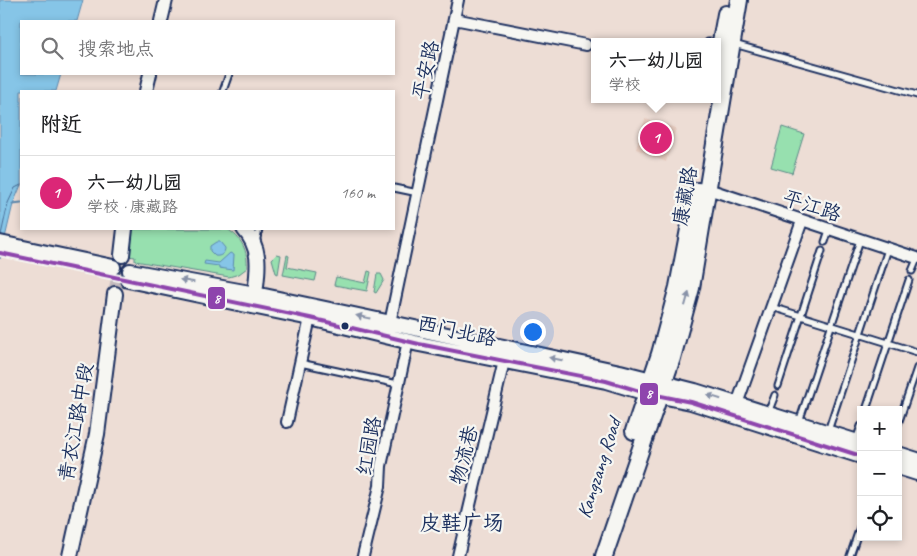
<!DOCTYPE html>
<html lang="zh">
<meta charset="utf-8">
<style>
:root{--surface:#fff;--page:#f2f2f2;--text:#202124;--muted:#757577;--line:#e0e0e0;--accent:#db2777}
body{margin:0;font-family:Caveat,"LXGW WenKai TC",sans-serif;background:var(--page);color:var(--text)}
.controls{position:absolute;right:15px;bottom:15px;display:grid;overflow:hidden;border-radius:0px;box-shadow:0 2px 8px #0003}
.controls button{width:45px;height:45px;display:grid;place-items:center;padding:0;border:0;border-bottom:1px solid var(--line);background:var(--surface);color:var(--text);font:25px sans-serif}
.you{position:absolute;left:532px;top:331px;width:18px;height:18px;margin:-12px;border:4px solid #fff;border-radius:50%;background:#1a73e8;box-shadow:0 0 0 8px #1a73e833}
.badge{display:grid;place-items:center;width:32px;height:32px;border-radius:50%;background:var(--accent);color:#fff;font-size:16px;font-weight:700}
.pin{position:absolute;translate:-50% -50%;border:2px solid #fff;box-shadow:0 1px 5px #0006}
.popup{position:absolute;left:591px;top:38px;width:130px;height:65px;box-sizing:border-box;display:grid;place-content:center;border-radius:0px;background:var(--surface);filter:drop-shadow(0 1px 4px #0005);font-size:16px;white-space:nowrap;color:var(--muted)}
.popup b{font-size:19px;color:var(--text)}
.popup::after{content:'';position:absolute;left:50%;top:100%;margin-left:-10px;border:10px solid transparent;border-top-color:var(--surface)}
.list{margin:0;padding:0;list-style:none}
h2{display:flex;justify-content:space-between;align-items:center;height:65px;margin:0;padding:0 20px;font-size:21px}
h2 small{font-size:16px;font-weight:400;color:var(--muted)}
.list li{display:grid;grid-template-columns:32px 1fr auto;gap:15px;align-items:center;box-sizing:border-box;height:75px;padding:0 20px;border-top:1px solid var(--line)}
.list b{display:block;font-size:19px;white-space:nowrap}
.list p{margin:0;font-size:16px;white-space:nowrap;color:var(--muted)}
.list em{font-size:16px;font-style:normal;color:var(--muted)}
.icon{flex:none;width:28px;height:28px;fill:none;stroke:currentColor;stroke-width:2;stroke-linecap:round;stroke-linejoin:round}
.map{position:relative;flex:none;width:917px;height:556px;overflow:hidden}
.search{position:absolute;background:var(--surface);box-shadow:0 2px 8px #0003;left:20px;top:20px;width:375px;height:55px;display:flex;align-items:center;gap:12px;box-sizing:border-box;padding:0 18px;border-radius:0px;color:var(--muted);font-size:19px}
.panel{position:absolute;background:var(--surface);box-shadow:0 2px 8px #0003;left:20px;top:90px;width:375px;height:140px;border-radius:0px}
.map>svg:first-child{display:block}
.built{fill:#e7ccc0}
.green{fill:#97e0af;stroke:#598886}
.water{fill:#86c5e7;stroke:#5b89b0}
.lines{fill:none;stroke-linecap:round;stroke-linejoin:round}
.shore{stroke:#466b95;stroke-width:1}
.stream{stroke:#5b89b0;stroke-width:3}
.secondary-tunnel{stroke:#c3babd;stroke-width:14;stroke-dasharray:14 7;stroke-linecap:butt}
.service-casing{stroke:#1b2f5e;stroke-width:9}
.minor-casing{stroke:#1b2f5e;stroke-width:14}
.tertiary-casing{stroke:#1b2f5e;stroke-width:16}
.secondary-casing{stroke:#1b2f5e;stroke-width:18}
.primary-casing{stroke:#1b2f5e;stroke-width:20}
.service{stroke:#f6f6f2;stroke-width:5}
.minor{stroke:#f6f6f2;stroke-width:10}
.tertiary{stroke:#f6f6f2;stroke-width:12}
.secondary{stroke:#f6f6f2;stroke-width:14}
.primary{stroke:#f6f6f2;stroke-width:16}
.bus-1-casing{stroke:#f6f6f2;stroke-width:8}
.bus-1{stroke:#8e44ad;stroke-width:4}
.oneway{fill:#8892a8}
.bus-dot{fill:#1b2f5e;stroke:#f6f6f2;stroke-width:2}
.labels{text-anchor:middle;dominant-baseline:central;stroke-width:4.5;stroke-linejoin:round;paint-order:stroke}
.street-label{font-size:20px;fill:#1b2f5e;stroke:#f6f6f2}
.neighbourhood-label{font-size:21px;fill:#1b2f5e;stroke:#f6f6f2}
.line-badge{stroke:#f6f6f2;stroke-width:2}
.badge-label{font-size:14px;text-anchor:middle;font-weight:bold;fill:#fff}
</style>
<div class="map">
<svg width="917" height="556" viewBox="0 0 917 556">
<rect width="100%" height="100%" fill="#edddd5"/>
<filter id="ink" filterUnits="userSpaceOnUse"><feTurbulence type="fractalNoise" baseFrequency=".02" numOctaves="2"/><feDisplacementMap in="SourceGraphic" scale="10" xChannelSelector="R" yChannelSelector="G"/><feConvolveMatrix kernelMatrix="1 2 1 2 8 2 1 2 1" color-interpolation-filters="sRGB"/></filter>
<g filter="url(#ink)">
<!-- built -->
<path class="built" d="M645,119L676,128L666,162L636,149Z"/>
<!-- green -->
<path class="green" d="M782,127L804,134L792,173L771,167Z
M132,229H227C242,238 248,251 247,268L239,274L229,277L135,261V257L128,256Z
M277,254L281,255L278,274L276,273L272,259Z
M287,255L289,256L287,267L317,273L315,281L283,275Z
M368,271L371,272L367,291L334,285L336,277L365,283Z
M377,274H381L384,280L376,293L374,292Z"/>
<!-- water -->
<path class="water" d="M0,0H83L77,21H21V74H61L56,91H21V185L13,204L0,259Z
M216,242H220L225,248C225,253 221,257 215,256L210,251V246Z
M230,253L234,255L233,270L219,268V266L204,264L205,261L219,263Z"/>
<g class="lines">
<!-- shore -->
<path class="shore" d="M1,235L8,203L15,188L21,185"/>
<!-- stream -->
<path class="stream" d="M13,204L21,203"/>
<!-- secondary-tunnel -->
<path class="secondary-tunnel" d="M115,294L122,255"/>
<defs>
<path id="service" d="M708,42H711
M734,44L917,95
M223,91L229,74
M394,188L418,193
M825,242L829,230
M256,243L259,229
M912,271L917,259
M772,307L917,352
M300,363L398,384
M778,386L822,251
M866,410L909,280
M768,413L775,395
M799,422L860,240
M898,424L917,368
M828,431L888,249
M856,440L861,426
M850,556L861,524"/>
<path id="minor" d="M454,19L586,45
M697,188L708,189L917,258
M390,323L458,0
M737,404L802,221
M287,422L310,318
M363,556L380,486L381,466L408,341
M458,556L504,361"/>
<path id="tertiary" d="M161,21L166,0
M146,91L150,74"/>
<path id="secondary" d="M244,229C262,249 258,269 255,294
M0,243L113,267
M122,255L125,229
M130,271L255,294L620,372L695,391L861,443
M128,280L310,318L419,344L606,381L646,393L691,402L861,456
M898,454L917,460
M898,467L917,473
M70,556L97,434L115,294"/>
<path id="primary" d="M717,64L726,14
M634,431L660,354L678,287L695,198
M604,556L672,358L691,288L739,0"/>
</defs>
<!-- service casing -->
<use href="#service" class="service-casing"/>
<!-- minor casing -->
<use href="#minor" class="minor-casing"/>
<!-- tertiary casing -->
<use href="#tertiary" class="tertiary-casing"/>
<!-- secondary casing -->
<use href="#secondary" class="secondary-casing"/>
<!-- primary casing -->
<use href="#primary" class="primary-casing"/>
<!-- service -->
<use href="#service" class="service"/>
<!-- minor -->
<use href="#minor" class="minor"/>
<!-- tertiary -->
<use href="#tertiary" class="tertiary"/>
<!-- secondary -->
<use href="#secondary" class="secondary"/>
<!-- primary -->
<use href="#primary" class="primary"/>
<defs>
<path id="bus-1" d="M0,253L310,318L419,344L606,381L646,393L691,402L861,456"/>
</defs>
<!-- bus-1 casing -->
<use href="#bus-1" class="bus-1-casing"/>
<!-- bus-1 -->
<use href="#bus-1" class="bus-1"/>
</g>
<!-- one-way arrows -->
<defs><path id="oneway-solid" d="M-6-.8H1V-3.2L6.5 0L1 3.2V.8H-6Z" transform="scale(1.25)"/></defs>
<g class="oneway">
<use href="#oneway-solid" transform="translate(187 281) rotate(-170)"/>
<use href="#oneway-solid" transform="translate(687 299) rotate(-74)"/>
<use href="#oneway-solid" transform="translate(363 317) rotate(-168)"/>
<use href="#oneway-solid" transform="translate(556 359) rotate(-168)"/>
<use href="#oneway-solid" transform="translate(714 397) rotate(-163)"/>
</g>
</g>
<!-- markers -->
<circle class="bus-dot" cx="345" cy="326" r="4.5"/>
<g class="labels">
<!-- street labels -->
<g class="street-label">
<text transform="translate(426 70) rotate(-78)">平安路</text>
<text transform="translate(685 196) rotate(-80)">康藏路</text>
<text transform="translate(812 206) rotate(18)">平江路</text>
<text transform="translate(457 331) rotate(12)">西门北路</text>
<text transform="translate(76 422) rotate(-80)">青衣江路中段</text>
<text transform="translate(369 446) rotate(-80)">红园路</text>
<text transform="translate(464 455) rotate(-76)">物流巷</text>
<text transform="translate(599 468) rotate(-72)">Kangzang Road</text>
</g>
<!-- neighbourhood labels -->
<g class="neighbourhood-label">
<text x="462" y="523">皮鞋广场</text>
</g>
</g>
<g class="line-badge">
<rect x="207" y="286" width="19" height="24" rx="5" fill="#8e44ad"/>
<rect x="639" y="382" width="20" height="24" rx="5" fill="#8e44ad"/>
</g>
<g class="badge-label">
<text x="217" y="303">8</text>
<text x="649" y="398">8</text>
</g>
</svg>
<div class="controls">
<button>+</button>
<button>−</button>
<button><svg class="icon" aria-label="locate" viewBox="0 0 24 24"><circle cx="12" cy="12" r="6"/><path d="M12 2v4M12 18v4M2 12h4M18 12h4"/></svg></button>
</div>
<div class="you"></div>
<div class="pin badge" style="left:656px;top:138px">1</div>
<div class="popup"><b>六一幼儿园</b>学校</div>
<div class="search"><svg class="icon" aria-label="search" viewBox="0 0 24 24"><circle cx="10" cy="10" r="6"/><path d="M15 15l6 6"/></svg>搜索地点</div>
<section class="panel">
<h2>附近<small></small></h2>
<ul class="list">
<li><span class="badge">1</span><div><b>六一幼儿园</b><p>学校 · 康藏路</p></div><em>160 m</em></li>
</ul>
</section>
</div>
